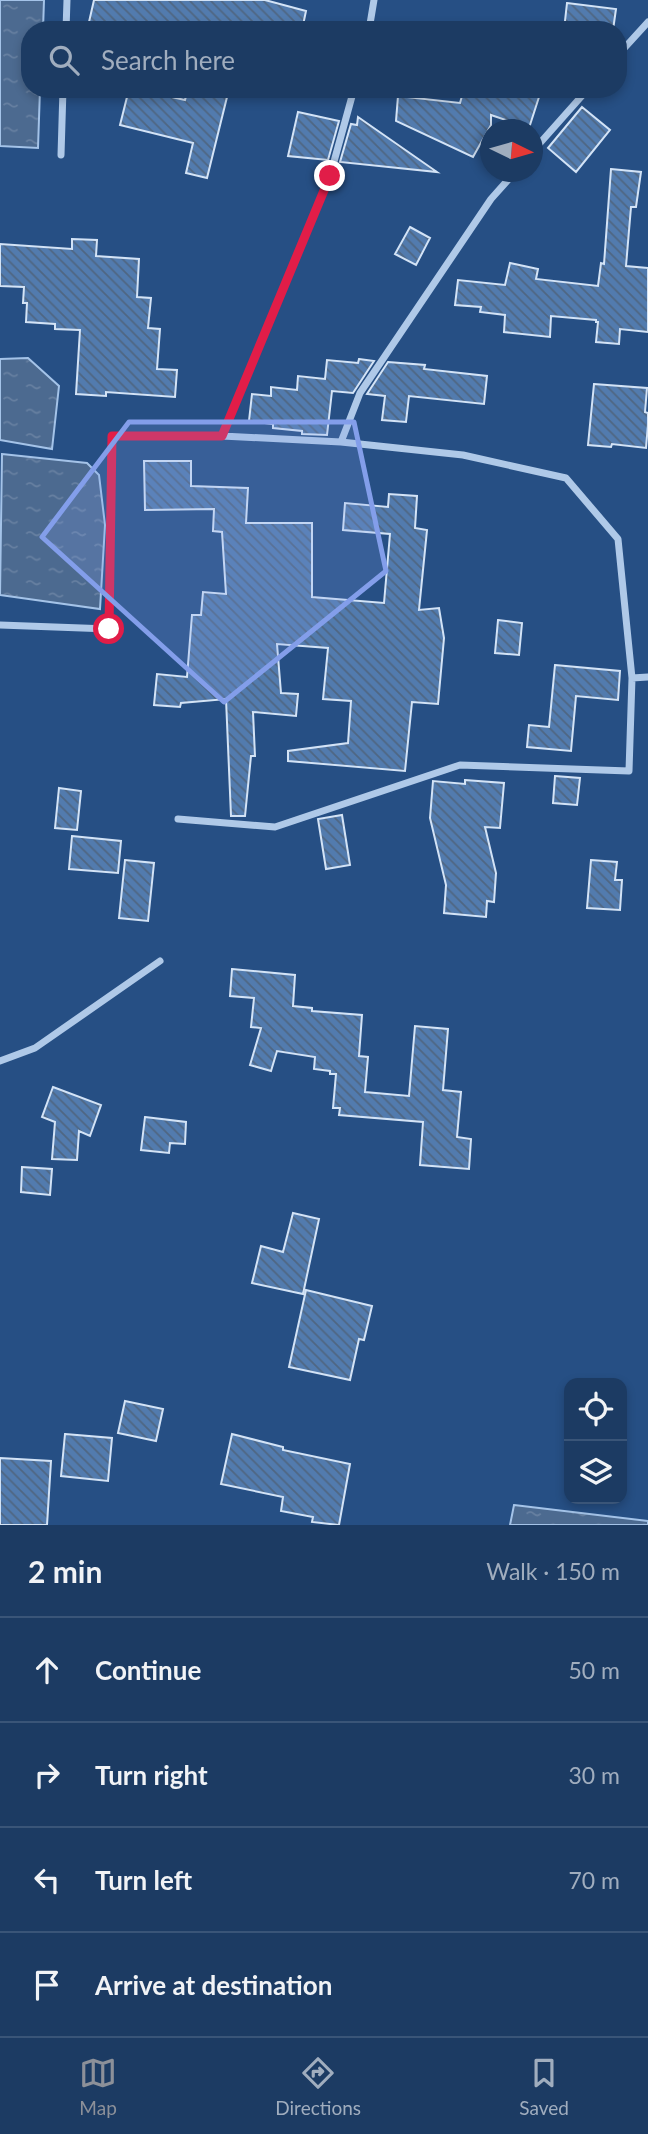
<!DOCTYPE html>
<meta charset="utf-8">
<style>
:root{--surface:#1c3b63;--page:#29466c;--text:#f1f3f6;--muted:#a0adbe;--line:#3a5578;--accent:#8c9099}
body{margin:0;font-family:Lato,sans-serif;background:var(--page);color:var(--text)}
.controls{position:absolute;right:21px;bottom:21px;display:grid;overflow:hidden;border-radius:14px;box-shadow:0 4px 10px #0003}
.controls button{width:63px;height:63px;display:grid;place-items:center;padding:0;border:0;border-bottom:2px solid var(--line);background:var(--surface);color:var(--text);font:35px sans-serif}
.compass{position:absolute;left:480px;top:119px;width:63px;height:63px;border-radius:50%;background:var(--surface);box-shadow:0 4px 10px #0003;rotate:95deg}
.stop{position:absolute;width:21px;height:21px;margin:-16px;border:5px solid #e11d48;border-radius:50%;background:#fff}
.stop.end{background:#e11d48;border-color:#fff;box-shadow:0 2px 7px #0008}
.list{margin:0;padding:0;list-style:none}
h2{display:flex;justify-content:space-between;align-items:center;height:91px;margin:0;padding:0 28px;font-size:30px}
h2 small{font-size:23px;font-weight:400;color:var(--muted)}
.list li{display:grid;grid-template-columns:46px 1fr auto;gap:21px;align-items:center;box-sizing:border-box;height:105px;padding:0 28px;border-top:2px solid var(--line)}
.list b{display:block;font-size:26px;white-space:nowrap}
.list em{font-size:23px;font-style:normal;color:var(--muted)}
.icon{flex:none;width:38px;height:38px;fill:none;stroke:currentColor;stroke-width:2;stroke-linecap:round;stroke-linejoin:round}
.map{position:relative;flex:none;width:648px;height:1525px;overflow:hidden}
.search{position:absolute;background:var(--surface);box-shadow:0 4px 10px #0003;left:21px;right:21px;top:21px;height:77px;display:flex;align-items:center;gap:18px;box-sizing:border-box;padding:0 24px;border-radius:28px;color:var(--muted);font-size:26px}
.sheet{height:511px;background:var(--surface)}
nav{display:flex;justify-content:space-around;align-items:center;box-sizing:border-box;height:98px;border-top:2px solid var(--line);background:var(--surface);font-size:19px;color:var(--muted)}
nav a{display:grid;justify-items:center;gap:4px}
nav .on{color:var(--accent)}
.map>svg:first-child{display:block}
.water{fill:url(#water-ripples);stroke:#a4c3e8;stroke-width:2}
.building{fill:url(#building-back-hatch);stroke:#d3e3f6;stroke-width:2}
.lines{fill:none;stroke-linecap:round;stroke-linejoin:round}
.street{stroke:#afc9e8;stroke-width:7}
.route{stroke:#e11d48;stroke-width:9}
.marked{fill:#839eea;fill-opacity:0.2;stroke:#839eea;stroke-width:5;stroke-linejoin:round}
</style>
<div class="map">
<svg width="648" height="1525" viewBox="0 0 648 1525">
<defs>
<pattern id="water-ripples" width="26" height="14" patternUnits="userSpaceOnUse" patternTransform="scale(1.75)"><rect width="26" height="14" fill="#4c6a90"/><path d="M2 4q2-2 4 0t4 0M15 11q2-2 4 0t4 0" fill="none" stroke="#6780a1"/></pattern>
<pattern id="building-back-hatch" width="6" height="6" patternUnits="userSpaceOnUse" patternTransform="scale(1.75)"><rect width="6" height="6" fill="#527bae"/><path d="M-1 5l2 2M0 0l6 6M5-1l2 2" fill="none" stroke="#4f6682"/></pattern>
</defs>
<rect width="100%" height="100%" fill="#264f84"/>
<!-- water -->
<path class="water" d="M0,0H44L43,30H30V89H40L38,148L0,146Z
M28,358L59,386L52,449L0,440V359Z
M2,454L87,463L99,475L105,525L100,609L0,595Z
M514,1505L648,1521V1525H510Z"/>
<!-- building -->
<path class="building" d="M94,0H265L306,11L302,30H121L89,22Z
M567,3L616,9L613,30H564Z
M129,89H137L185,100L188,89H229L207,178L186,173L193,143L120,125Z
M464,89H525L540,94L529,128L491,115V125L473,157L396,121L398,96L460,103Z
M582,107L610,130L576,172L548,148Z
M298,112L339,121L328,160L288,156Z
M358,117L437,172L340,162L351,124L357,125Z
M611,169L641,172L636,207H631L626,266L648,268V332L620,329L619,344L596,342L598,322H596V320L551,316L550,337L504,332L505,315L480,312L481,307L455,305L458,280L505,285L510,263L538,269L536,279L598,286L601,263L604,264Z
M410,227L430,238L416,265L395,254Z
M72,239L97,240L96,256L139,259L137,297L151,298L148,328L160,329L157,369L177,370L175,397L106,392V396L76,394L80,330L55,329V324L26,322L27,303H23L24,287L0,286V244L72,249Z
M359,359L374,361L353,393L332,391L327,435L302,434V431L273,428V424L249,421L252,394L271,396V387L297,390L298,376L325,379L327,360L358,363Z
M388,362L425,365L424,369L487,376L484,404L409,396L406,422L382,420L385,396L367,394Z
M594,384L647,388L645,412L648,413V424L646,448L612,444L611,447L588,445Z
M144,461H191V486L248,488L246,523H312V597L384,603L390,534L343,530L345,503L388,507L389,494L417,496L415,528L427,530L419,610L439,608L444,638L438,704L412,702L405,771L288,761V751L348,743L351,701L323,699L328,648L277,644L281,693L298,694L296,716L253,712L255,756H251L245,816H231L226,699L181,703L180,707L154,705L157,674L187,677L192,615H201L203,592L226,594L222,532L213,531L214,509L145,510Z
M498,620L522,623L519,655L495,653Z
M555,665L620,671L618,700L576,696L571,751L527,747L529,725L549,727Z
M555,776L580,778L577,805L553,803Z
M465,780L504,783L500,828L485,827L496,873L494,902L487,901L486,917L444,913L446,885L430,818L433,781L465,784Z
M59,788L81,791L77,830L55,828Z
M342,815L350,865L326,869L318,819Z
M72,836L121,841L118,873L69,869Z
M125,860L154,863L148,921L119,918Z
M591,860L617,862L615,880H622L620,910L587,908Z
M232,969L295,975L293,1006L312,1008V1011L362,1015L359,1056L368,1057L365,1092L409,1096L415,1026L448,1029L443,1090L461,1092L457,1137L471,1139L469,1169L420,1165L423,1122L339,1115L340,1108H333L336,1074H330V1071L314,1069L315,1057L277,1051L271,1071L250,1065L261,1028L251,1027L254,998L230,996Z
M53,1087L101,1105L90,1136L79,1131L77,1160L52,1159L55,1122L42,1117Z
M145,1117L186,1122L185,1144L170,1143L169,1153L141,1150Z
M22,1167L52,1169L50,1195L21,1192Z
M293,1213L319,1219L303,1294L252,1283L261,1246L283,1252Z
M306,1290L372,1306L364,1340L359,1339L350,1380L289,1367Z
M125,1401L163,1409L156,1441L118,1433Z
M65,1434L112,1438L108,1481L61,1476Z
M232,1434L283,1447V1450L350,1464L339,1525L312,1522L313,1517L281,1511L283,1497L221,1484Z
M0,1458L51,1461L47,1525H0Z"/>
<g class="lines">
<!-- street -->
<path class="street" d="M66,30L67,0
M369,30L374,0
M618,55L648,22
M532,152L588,89
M61,155L63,89
M515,172L491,199L360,393L341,442L463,455L566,478L618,539L632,678L648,677
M222,436L330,176L354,89
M0,625L109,629L112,436H222L341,442
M178,819L275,827L460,765L629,771L632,678
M0,1061L35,1048L160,961"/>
</g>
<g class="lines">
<!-- route -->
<path class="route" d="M109,629L112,436H222L330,176"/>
</g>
<!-- marked area -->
<path class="marked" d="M129,422H354L386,571L224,702L42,537Z"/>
</svg>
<div class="controls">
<button><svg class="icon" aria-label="locate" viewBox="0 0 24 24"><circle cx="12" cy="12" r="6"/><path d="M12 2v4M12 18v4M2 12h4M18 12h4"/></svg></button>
<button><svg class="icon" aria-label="layers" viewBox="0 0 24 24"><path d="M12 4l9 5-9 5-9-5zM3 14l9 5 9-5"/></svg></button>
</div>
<svg class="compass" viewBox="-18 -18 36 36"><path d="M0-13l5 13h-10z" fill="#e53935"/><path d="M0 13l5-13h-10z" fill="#a0adbe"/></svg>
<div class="stop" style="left:109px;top:629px"></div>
<div class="stop end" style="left:330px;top:176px"></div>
<div class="search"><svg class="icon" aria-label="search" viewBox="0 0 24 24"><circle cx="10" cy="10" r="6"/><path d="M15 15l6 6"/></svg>Search here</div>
</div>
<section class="sheet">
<h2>2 min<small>Walk · 150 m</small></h2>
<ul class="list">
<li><svg class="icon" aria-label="ahead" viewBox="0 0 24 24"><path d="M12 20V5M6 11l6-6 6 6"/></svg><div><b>Continue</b></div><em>50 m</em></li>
<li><svg class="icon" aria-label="right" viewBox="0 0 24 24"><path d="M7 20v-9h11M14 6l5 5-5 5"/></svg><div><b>Turn right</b></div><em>30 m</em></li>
<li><svg class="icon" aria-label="left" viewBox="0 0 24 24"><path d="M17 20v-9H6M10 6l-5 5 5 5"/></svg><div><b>Turn left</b></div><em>70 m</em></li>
<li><svg class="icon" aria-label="arrive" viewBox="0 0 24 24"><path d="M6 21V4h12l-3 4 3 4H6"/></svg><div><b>Arrive at destination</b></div></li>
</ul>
</section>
<nav>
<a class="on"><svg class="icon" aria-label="map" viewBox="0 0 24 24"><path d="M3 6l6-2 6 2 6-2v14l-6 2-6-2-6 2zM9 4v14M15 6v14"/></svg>Map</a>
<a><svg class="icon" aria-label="directions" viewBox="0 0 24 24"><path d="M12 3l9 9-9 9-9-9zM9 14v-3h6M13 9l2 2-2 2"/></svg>Directions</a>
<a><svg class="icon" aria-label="saved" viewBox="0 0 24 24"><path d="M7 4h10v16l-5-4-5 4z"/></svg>Saved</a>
</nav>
